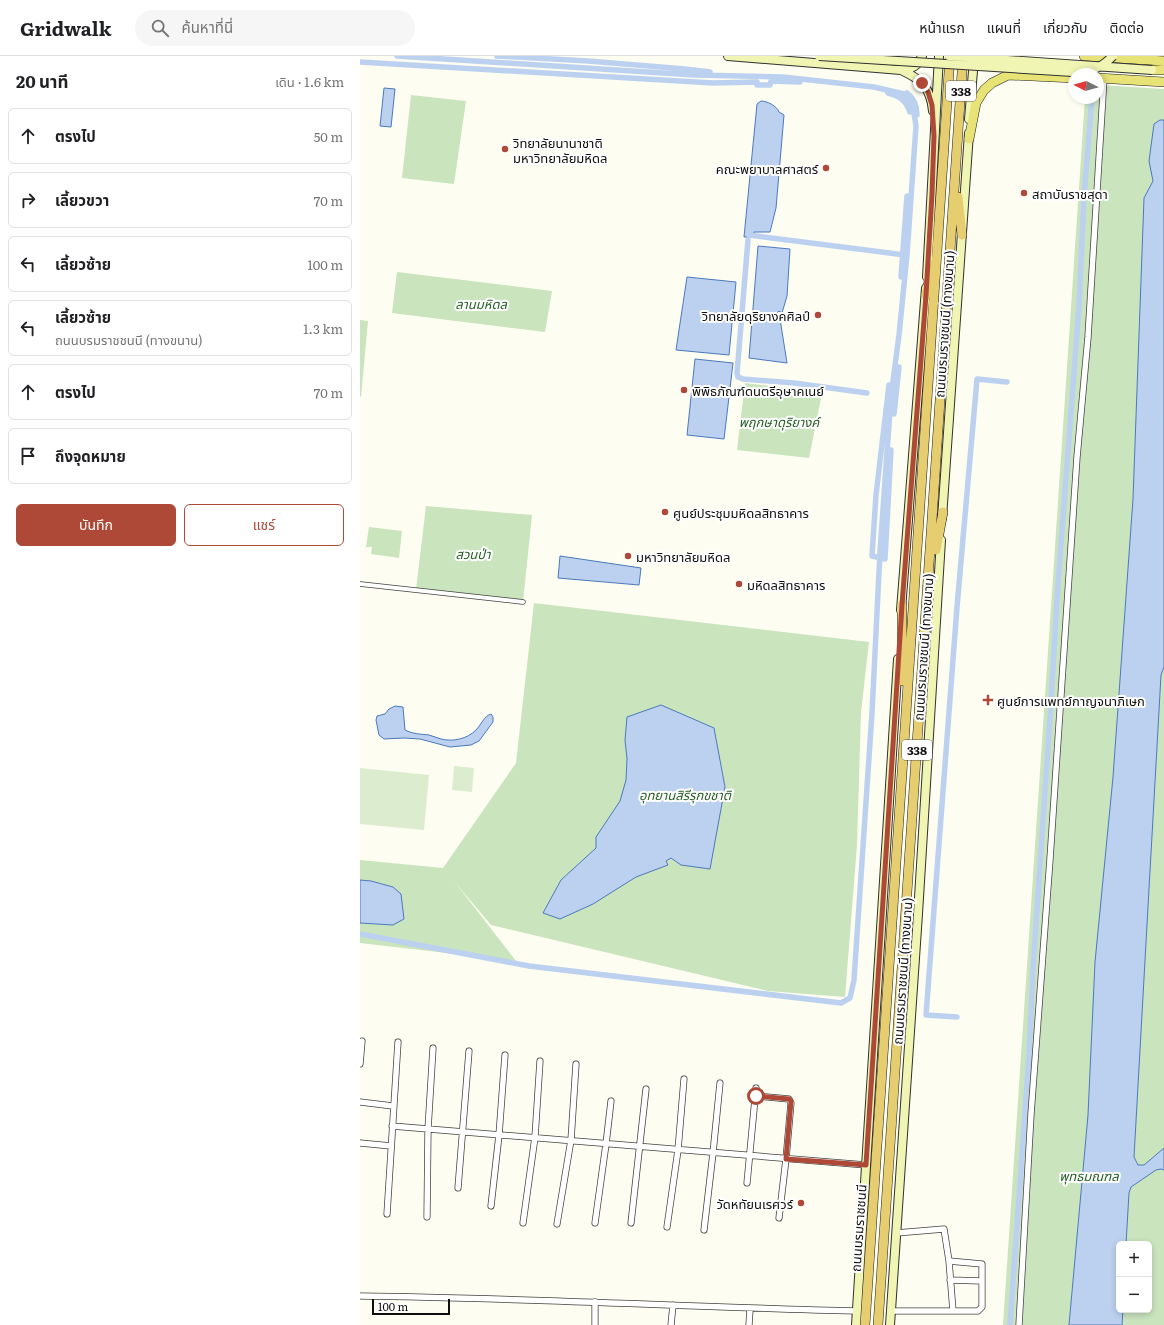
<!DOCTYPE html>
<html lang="th">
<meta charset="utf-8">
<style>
:root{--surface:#fff;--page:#f6f6f6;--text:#202124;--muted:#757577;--line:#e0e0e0;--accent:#ae4937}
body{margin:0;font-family:Literata,"Noto Sans Thai",serif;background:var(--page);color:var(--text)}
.controls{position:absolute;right:12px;bottom:12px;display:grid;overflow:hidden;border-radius:6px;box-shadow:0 2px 6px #0003}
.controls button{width:36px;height:36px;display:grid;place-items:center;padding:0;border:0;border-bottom:1px solid var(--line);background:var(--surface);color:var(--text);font:20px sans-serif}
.compass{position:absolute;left:708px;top:12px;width:36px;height:36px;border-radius:50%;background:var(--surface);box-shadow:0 2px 6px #0003;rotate:276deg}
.scale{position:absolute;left:12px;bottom:10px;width:78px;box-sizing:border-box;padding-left:4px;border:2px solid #0e0e0e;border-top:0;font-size:11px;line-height:14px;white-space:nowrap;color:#0e0e0e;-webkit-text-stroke:3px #fff;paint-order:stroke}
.stop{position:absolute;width:12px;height:12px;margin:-9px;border:3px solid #ae4937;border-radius:50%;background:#fff}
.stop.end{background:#ae4937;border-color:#fff;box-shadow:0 1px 4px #0008}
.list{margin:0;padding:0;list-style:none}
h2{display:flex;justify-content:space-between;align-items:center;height:52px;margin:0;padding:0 16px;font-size:17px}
h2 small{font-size:13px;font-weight:400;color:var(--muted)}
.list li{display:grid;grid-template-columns:26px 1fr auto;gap:12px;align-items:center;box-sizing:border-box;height:56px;margin:0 8px 8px;padding:0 8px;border:1px solid var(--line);border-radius:6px}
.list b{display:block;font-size:15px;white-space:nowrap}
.list p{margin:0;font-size:13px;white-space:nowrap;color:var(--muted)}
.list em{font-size:13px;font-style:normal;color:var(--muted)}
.actions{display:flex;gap:8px;padding:12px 16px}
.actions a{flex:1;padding:9px 0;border:1px solid var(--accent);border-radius:6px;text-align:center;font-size:14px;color:var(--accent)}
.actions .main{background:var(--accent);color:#fff}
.icon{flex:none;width:22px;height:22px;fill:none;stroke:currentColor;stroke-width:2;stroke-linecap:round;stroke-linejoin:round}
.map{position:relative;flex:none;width:804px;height:1269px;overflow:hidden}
header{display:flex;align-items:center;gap:24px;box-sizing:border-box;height:56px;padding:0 20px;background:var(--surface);border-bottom:1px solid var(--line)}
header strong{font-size:19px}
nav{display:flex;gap:22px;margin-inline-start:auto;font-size:14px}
.search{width:280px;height:36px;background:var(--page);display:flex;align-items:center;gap:10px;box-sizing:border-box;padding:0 14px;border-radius:22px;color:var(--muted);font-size:15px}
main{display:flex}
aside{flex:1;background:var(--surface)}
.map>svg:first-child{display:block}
.green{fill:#cae4be;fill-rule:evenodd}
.pitch{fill:#dcedcf}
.water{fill:#bcd1ef;stroke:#4b79bd}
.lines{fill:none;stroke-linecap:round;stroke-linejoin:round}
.canal{stroke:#bcd1ef;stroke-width:5.5}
.pedestrian-casing{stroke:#414141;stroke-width:5.5}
.minor-casing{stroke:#414141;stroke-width:7}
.secondary-casing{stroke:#303030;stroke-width:10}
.primary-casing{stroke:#1f1f1f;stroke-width:10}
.trunk-casing{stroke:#1f1f1f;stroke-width:10}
.pedestrian{stroke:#fff;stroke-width:4}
.minor{stroke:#fff;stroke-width:5.5}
.secondary{stroke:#f0f5b4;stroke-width:8}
.primary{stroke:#e8e376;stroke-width:9}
.trunk{stroke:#e6ce70;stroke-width:9}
.secondary-bridge-casing{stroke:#303030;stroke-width:10;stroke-linecap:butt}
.secondary-bridge{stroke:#f0f5b4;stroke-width:8}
.route{stroke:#ae4937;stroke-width:5}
.poi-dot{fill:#ae4937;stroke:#fff;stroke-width:1.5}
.labels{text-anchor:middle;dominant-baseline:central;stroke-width:4;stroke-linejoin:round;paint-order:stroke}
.shield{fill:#fff;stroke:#565656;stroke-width:1}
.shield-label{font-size:12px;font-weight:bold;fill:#0e0e0e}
.poi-label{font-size:13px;fill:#0e0e0e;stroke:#fff;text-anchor:start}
.park-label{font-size:13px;font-style:italic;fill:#265f26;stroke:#fff}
.street-label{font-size:13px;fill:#0e0e0e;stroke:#fff}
</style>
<header>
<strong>Gridwalk</strong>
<div class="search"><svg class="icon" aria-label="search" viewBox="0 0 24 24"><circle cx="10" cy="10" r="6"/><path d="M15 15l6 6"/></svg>ค้นหาที่นี่</div>
<nav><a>หน้าแรก</a><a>แผนที่</a><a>เกี่ยวกับ</a><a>ติดต่อ</a></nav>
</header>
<main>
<aside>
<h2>20 นาที<small>เดิน · 1.6 km</small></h2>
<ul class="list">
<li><svg class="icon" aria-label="ahead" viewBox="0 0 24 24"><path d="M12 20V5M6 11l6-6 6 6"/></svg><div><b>ตรงไป</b></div><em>50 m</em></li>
<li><svg class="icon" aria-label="right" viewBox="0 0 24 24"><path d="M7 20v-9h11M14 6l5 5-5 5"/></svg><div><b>เลี้ยวขวา</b></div><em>70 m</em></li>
<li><svg class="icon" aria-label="left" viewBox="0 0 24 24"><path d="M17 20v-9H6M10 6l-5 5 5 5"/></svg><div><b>เลี้ยวซ้าย</b></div><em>100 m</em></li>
<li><svg class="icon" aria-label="left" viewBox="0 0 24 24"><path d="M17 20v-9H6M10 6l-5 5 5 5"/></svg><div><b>เลี้ยวซ้าย</b><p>ถนนบรมราชชนนี (ทางขนาน)</p></div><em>1.3 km</em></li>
<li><svg class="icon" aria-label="ahead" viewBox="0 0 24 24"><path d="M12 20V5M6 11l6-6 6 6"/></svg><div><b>ตรงไป</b></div><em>70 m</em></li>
<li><svg class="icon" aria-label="arrive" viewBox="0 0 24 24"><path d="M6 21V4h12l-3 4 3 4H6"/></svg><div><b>ถึงจุดหมาย</b></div></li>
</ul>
<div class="actions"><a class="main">บันทึก</a><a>แชร์</a></div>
</aside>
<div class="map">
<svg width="804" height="1269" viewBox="0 0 804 1269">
<rect width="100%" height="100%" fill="#fdfdf1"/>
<!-- green -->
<path class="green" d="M738,29L804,33V1269H643L725,42H738ZM759,1188H789V1254H759Z
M51,39L106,45L94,128L42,122Z
M37,216L192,235L185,276L32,257Z
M0,264L8,265L1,341L0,340Z
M385,327L447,334L462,337L449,402L377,394Z
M66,450L172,459L163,546L56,534Z
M9,471L42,475L39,502L11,498L12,491H6Z
M174,547L509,586L501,656L497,789L485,941L408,935L131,869L94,825L156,905L0,887V804L83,812L156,707Z"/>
<!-- pitch -->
<path class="pitch" d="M94,710L114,712L112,736L92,734Z
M0,712L69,719L64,774L0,768Z"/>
<!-- water -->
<path class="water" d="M24,32L35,33L31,71L20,70Z
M401,45C407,45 417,50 419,56L424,59L416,152L410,176H394L393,181H384L397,48Z
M800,64H804V611L801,619L774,1101L778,1109H784L804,1092V1114L801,1113L796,1114L771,1131L769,1137L766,1188H759V1254H763L762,1269H709L728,1059L735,906L753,721L773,443L784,142L793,125L789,105L794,68Z
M398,190L430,193L427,240L422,257L419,255L415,259L416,263H420L427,307L389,302Z
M327,221L376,226L369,299L316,294Z
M335,303L373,307L364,383L327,379Z
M200,500L281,512L279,529L198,522Z
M301,649L354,672L365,731L350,813L321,809L311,802L306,805L308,809L276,821L233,848L200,863L183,857L201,824L236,792V781L260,745L266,724L267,703L265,684L267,661Z
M35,650L43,651L45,674C53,678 60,678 69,679C73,680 77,682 81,683C93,686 107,683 116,674C121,669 124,660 131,658L133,661V666L119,685L111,689L90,691L60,683L44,682L24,683L19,679L16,664L17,660L25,658L29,653Z
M0,824L11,825L33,831L41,838L44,863L33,869L0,867Z"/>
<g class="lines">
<!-- canal -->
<path class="canal" d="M137,0L228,5L325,13L350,16
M0,6L353,27L397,26V29H410L411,25L440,26
M528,37C540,40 546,45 550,56
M547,37C555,43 557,50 557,59
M389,179L545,199
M388,184L377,317L378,321L383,323L434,327L507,337
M541,221L547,140
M529,329L516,439L512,500L525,503L531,394
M534,358L539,311
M0,878L169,910L481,947L490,942L494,924L512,657L520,496L531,340L539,279L547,199L556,70L554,57L550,46L544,38L514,31L423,21L334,19L37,0
M597,961L566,959L597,551L617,323L647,326
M650,1269L669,998L673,912L690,662L698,528L719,250L724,141L732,42"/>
<defs>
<path id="pedestrian" d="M0,528L163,546"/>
<path id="minor" d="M0,1008L2,985
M396,1040L429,1043L431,1047L426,1103L419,1162
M0,1046L33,1050
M32,1070L506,1109
M0,1087L31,1090
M387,1127L396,1032
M98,1132L109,995
M131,1150L139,1079L145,999
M27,1158L38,986
M67,1161L68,1073L73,992
M163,1167L175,1081L180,1005
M235,1167L246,1088L251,1045
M271,1167L286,1033
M197,1168L211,1084L216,1008
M307,1171L318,1094L324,1023
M344,1174L353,1097L360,1027
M536,1177L584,1173L589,1205L593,1255
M590,1224L622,1225
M0,1240C166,1242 331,1251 497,1255
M531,1255H618L622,1251V1208L589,1205
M235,1269V1246
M311,1269L313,1249
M389,1269L390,1253
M659,1269L671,1058L690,803L717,401L728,281L744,22"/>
<path id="secondary" d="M368,0L541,14C552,13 558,10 562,0
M541,14C561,23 571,32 573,55
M609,63L614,3
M567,221L579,0
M582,462L609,77
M541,554L566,232
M496,1269L538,603
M530,1269L558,858L581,484"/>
<path id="primary" d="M724,0L804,5
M792,14H804
M738,22L804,26
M609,83L616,47L624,34L632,27L648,19L714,22"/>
<path id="trunk" d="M598,141L602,179
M566,239L572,211
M576,494L583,456
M542,549V625
M505,1269L590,1
M518,1269L603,1"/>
</defs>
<!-- pedestrian casing -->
<use href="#pedestrian" class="pedestrian-casing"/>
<!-- minor casing -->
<use href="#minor" class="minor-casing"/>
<!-- secondary casing -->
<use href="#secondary" class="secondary-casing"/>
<!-- primary casing -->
<use href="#primary" class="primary-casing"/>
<!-- trunk casing -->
<use href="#trunk" class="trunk-casing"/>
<!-- pedestrian -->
<use href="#pedestrian" class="pedestrian"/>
<!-- minor -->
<use href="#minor" class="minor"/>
<!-- secondary -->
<use href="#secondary" class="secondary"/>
<!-- primary -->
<use href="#primary" class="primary"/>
<!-- trunk -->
<use href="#trunk" class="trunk"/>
<defs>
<path id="secondary-bridge" d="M459,0L713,16C731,16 740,13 753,0
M589,0L792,14"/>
</defs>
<!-- secondary-bridge casing -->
<use href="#secondary-bridge" class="secondary-bridge-casing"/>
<!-- secondary-bridge -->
<use href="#secondary-bridge" class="secondary-bridge"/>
</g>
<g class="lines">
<!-- route -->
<path class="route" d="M396,1040L429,1043L431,1045L426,1103L506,1109L542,549L566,239L572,138L574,80L572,49L568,36L562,27"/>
</g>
<!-- markers -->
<g class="poi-dot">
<circle cx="145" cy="93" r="4"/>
<circle cx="466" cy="112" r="4"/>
<circle cx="664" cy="137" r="4"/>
<circle cx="458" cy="259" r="4"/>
<circle cx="324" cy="334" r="4"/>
<circle cx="305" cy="456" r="4"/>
<circle cx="268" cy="500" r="4"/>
<circle cx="379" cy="528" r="4"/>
<path d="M626 638h4v4h4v4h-4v4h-4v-4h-4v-4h4z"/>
<circle cx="441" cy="1147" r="4"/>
</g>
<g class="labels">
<!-- shield labels -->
<g class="shield">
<rect x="586" y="25" width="30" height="20" rx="3"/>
<rect x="542" y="684" width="30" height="20" rx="3"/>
</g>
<g class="shield-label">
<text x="601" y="35">338</text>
<text x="557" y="694">338</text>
</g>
<!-- poi labels -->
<g class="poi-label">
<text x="153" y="86">วิทยาลัยนานาชาติ<tspan x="153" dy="15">มหาวิทยาลัยมหิดล</tspan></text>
<text x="458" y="112" text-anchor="end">คณะพยาบาลศาสตร์</text>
<text x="672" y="137">สถาบันราชสุดา</text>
<text x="450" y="259" text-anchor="end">วิทยาลัยดุริยางคศิลป์</text>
<text x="332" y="334">พิพิธภัณฑ์ดนตรีอุษาคเนย์</text>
<text x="313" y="456">ศูนย์ประชุมมหิดลสิทธาคาร</text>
<text x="276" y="500">มหาวิทยาลัยมหิดล</text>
<text x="387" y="528">มหิดลสิทธาคาร</text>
<text x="637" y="644">ศูนย์การแพทย์กาญจนาภิเษก</text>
<text x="433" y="1147" text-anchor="end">วัดหทัยนเรศวร์</text>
</g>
<!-- park labels -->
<g class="park-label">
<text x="121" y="247">ลานมหิดล</text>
<text x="419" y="365">พฤกษาดุริยางค์</text>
<text x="113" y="497">สวนป่า</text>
<text x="325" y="738">อุทยานสิรีรุกขชาติ</text>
<text x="729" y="1119">พุทธมณฑล</text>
</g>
<!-- street labels -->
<g class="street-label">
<text transform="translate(584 268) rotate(-86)">ถนนบรมราชชนนี (ทางขนาน)</text>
<text transform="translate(563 591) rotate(-86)">ถนนบรมราชชนนี (ทางขนาน)</text>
<text transform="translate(542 915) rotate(-86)">ถนนบรมราชชนนี (ทางขนาน)</text>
<text transform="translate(498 1172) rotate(-86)">ถนนบรมราชชนนี</text>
</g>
</g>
</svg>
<div class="controls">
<button>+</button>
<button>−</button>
</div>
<svg class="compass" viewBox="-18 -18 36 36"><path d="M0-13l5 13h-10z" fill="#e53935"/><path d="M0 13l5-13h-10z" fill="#757577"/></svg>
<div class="scale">100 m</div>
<div class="stop" style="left:396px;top:1040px"></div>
<div class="stop end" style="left:562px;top:27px"></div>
</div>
</main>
